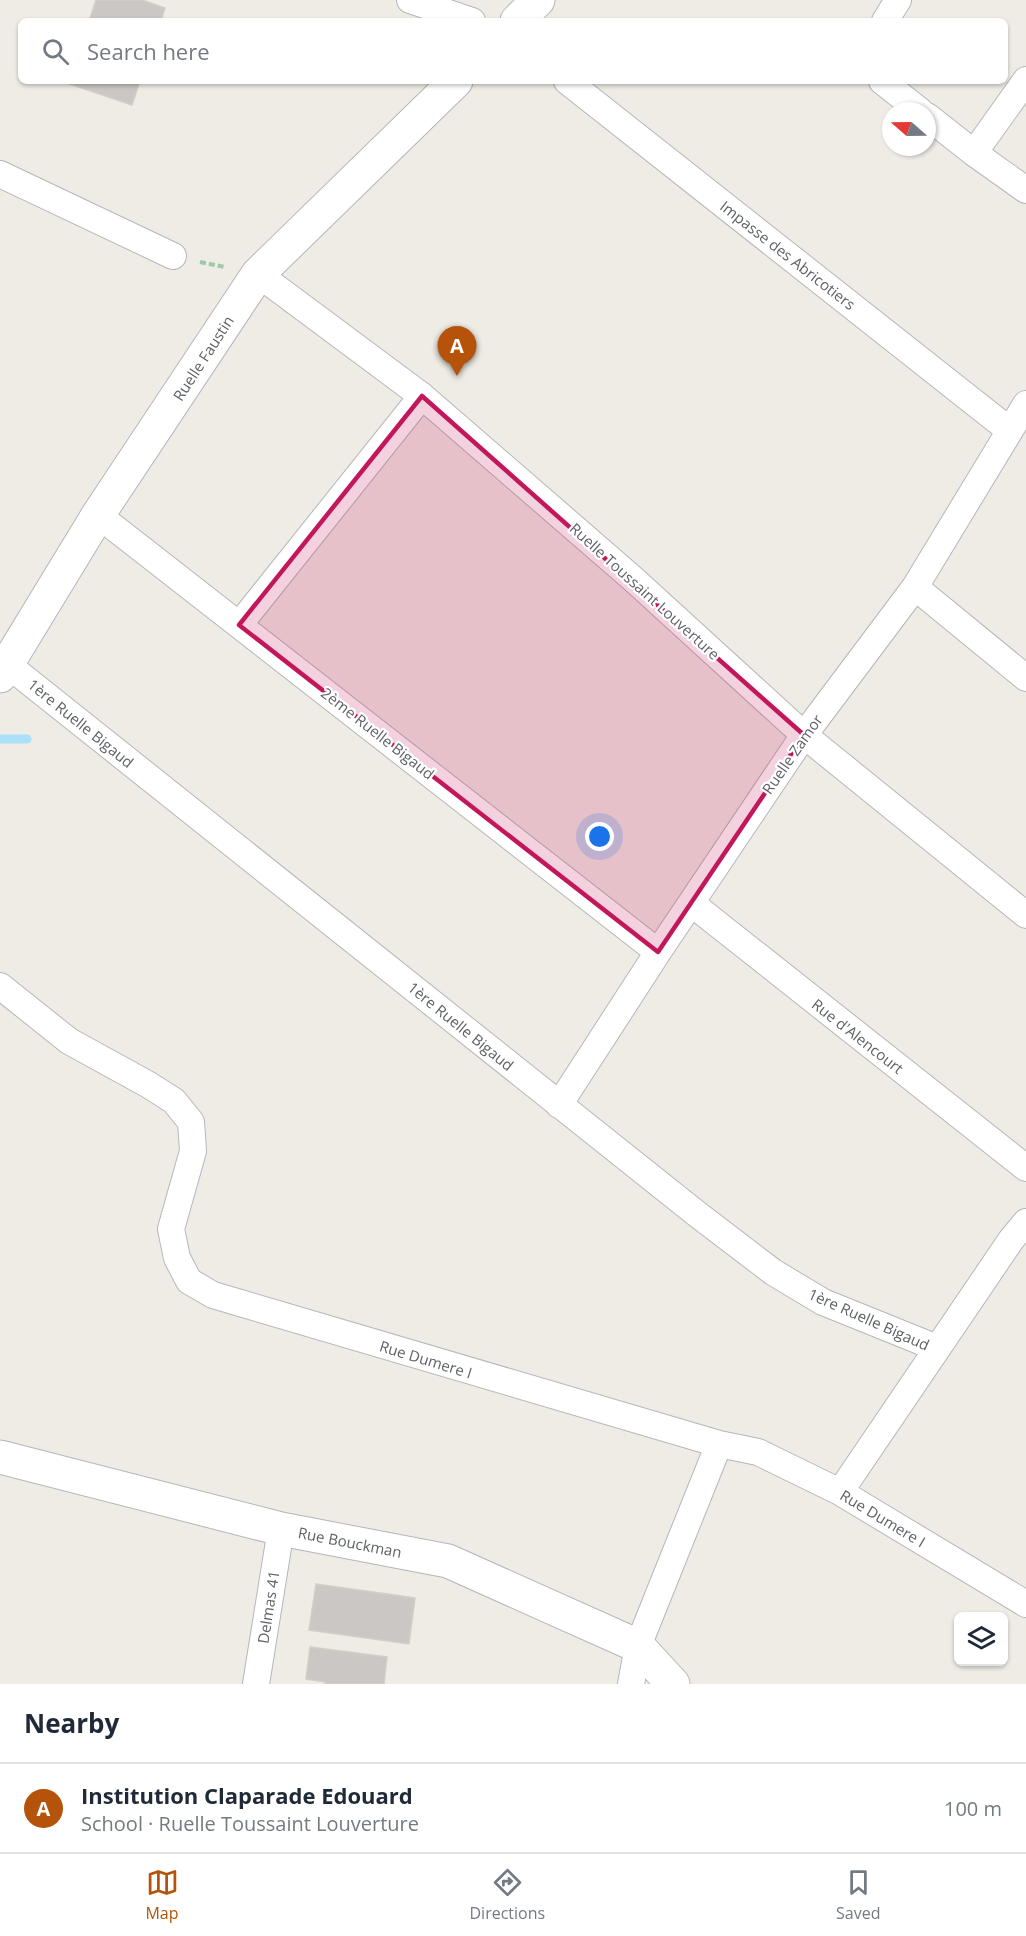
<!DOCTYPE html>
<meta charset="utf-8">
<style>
:root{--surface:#fff;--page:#f2f2f3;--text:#1f2937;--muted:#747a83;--line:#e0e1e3;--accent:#b45309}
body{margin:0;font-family:"Open Sans",sans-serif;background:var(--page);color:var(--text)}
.controls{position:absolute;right:18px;bottom:18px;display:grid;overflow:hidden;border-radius:9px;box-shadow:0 2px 4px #0004}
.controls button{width:54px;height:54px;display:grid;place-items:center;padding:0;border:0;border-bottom:2px solid var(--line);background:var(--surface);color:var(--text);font:30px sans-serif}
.compass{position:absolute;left:882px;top:102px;width:54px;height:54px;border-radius:50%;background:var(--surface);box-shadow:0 2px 4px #0004;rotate:290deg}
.you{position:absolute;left:600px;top:837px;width:21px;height:21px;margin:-15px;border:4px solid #fff;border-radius:50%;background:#1a73e8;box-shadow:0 0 0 9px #1a73e833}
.badge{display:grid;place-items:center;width:39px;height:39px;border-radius:50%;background:var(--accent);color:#fff;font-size:20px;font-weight:700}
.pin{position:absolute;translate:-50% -50px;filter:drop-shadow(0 2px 3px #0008)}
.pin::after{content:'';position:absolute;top:32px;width:21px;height:18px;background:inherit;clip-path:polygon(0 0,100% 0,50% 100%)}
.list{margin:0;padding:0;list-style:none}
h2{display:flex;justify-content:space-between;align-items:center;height:78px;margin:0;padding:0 24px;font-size:26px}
h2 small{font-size:20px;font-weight:400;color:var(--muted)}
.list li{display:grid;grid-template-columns:39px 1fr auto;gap:18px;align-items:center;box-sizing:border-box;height:90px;padding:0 24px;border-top:2px solid var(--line)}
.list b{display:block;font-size:22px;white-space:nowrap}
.list p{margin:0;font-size:20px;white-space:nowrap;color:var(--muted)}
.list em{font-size:20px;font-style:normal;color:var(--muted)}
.icon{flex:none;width:33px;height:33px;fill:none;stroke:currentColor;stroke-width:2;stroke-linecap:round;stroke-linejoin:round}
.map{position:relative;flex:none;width:1026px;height:1684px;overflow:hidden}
.search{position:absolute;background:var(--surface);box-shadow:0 2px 4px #0004;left:18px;right:18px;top:18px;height:66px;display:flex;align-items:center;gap:15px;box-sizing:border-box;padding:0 21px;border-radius:9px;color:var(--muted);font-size:22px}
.sheet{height:168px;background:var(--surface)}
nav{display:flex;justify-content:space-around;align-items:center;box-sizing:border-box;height:84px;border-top:2px solid var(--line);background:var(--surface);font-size:16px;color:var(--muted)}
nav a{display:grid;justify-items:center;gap:3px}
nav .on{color:var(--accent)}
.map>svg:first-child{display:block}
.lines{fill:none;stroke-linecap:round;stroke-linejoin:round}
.stream{stroke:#abe0fb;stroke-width:9}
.building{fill:#cbc7c4;stroke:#d4cec5;stroke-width:1.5}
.street-casing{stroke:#b4b7ba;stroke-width:28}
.secondary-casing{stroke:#b3b6ba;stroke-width:35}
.path{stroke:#9fc8a7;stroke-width:4;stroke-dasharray:6 3;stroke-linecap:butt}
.street{stroke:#fff;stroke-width:26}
.secondary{stroke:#fff;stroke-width:33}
.marked{fill:#c2185b;fill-opacity:0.2;stroke:#c2185b;stroke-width:4.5;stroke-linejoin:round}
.labels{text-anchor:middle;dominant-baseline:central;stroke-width:4.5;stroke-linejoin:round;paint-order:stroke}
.street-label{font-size:15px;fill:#5e6266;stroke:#fff}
</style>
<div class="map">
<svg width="1026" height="1684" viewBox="0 0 1026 1684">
<rect width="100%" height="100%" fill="#efece6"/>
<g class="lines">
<!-- stream -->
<path class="stream" d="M0,739H27"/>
</g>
<!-- building -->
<path class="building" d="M96,0H142L165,8L161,21H89Z
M68,81H140L132,105L67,83Z
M316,1584L415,1598L409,1644L309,1630Z
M310,1647L387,1657L384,1684H325V1682L306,1679Z"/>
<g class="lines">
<defs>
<path id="street" d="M410,0L472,21
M885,21L898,0
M1026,80L974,153L1026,190
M567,81L1009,430
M882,81L920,111
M927,116L974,153
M0,174L173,256
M258,274L422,396L632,578L804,735L1026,915
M98,515L658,952
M915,587L1026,678
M239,625L422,396
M8,665L697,1214L773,1272L823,1302L937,1348
M691,903L1026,1168
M0,986L69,1041L149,1085L174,1101L191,1122L193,1151L171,1229L177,1258L189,1281L213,1295L719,1444L758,1452L840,1492L1026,1604
M559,1105L658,952L804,735L915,587L1026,404
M840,1492L1011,1240L1026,1222
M256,1684L281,1529
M631,1684L638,1646L719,1444"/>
<path id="secondary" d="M517,21L538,0
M0,676L98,515L258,274L456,81
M0,1457L281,1529L448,1561L638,1646L673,1684"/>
</defs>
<!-- street casing -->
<use href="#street" class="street-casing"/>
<!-- secondary casing -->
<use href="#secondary" class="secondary-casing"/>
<!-- path -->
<path class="path" d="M200,262L225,267"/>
<!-- street -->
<use href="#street" class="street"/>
<!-- secondary -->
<use href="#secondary" class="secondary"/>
</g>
<!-- marked area -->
<path class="marked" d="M422,396L804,735L658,952L239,625Z"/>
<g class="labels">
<!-- street labels -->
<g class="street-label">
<text transform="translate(788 255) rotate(38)">Impasse des Abricotiers</text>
<text transform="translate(203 358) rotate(-57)">Ruelle Faustin</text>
<text transform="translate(645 591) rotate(42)">Ruelle Toussaint Louverture</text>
<text transform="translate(81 723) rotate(39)">1ère Ruelle Bigaud</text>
<text transform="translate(378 733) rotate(38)">2ème Ruelle Bigaud</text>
<text transform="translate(792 754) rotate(-55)">Ruelle Zamor</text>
<text transform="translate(461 1026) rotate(39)">1ère Ruelle Bigaud</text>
<text transform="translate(858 1036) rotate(38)">Rue d'Alencourt</text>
<text transform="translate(869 1319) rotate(24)">1ère Ruelle Bigaud</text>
<text transform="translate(426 1359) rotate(17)">Rue Dumere I</text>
<text transform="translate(883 1518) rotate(31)">Rue Dumere I</text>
<text transform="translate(350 1542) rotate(11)">Rue Bouckman</text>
<text transform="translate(268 1607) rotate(-81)">Delmas 41</text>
</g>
</g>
</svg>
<div class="controls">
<button><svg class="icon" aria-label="layers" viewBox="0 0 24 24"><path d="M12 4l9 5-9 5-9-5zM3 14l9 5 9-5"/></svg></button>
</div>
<svg class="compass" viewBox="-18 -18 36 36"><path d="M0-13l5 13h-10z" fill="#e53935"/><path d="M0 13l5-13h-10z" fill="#747a83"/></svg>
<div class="you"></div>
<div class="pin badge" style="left:457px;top:376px">A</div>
<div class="search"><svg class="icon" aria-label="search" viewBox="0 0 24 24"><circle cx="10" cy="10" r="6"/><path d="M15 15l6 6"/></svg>Search here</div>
</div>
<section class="sheet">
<h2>Nearby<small></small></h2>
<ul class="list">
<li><span class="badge">A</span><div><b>Institution Claparade Edouard</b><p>School · Ruelle Toussaint Louverture</p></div><em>100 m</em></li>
</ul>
</section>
<nav>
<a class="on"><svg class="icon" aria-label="map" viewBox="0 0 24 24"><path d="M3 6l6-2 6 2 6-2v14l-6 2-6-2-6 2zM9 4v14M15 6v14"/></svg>Map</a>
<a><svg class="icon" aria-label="directions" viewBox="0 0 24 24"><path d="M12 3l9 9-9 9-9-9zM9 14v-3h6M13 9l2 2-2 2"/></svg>Directions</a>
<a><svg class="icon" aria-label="saved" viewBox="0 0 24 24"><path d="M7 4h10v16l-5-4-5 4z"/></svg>Saved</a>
</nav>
